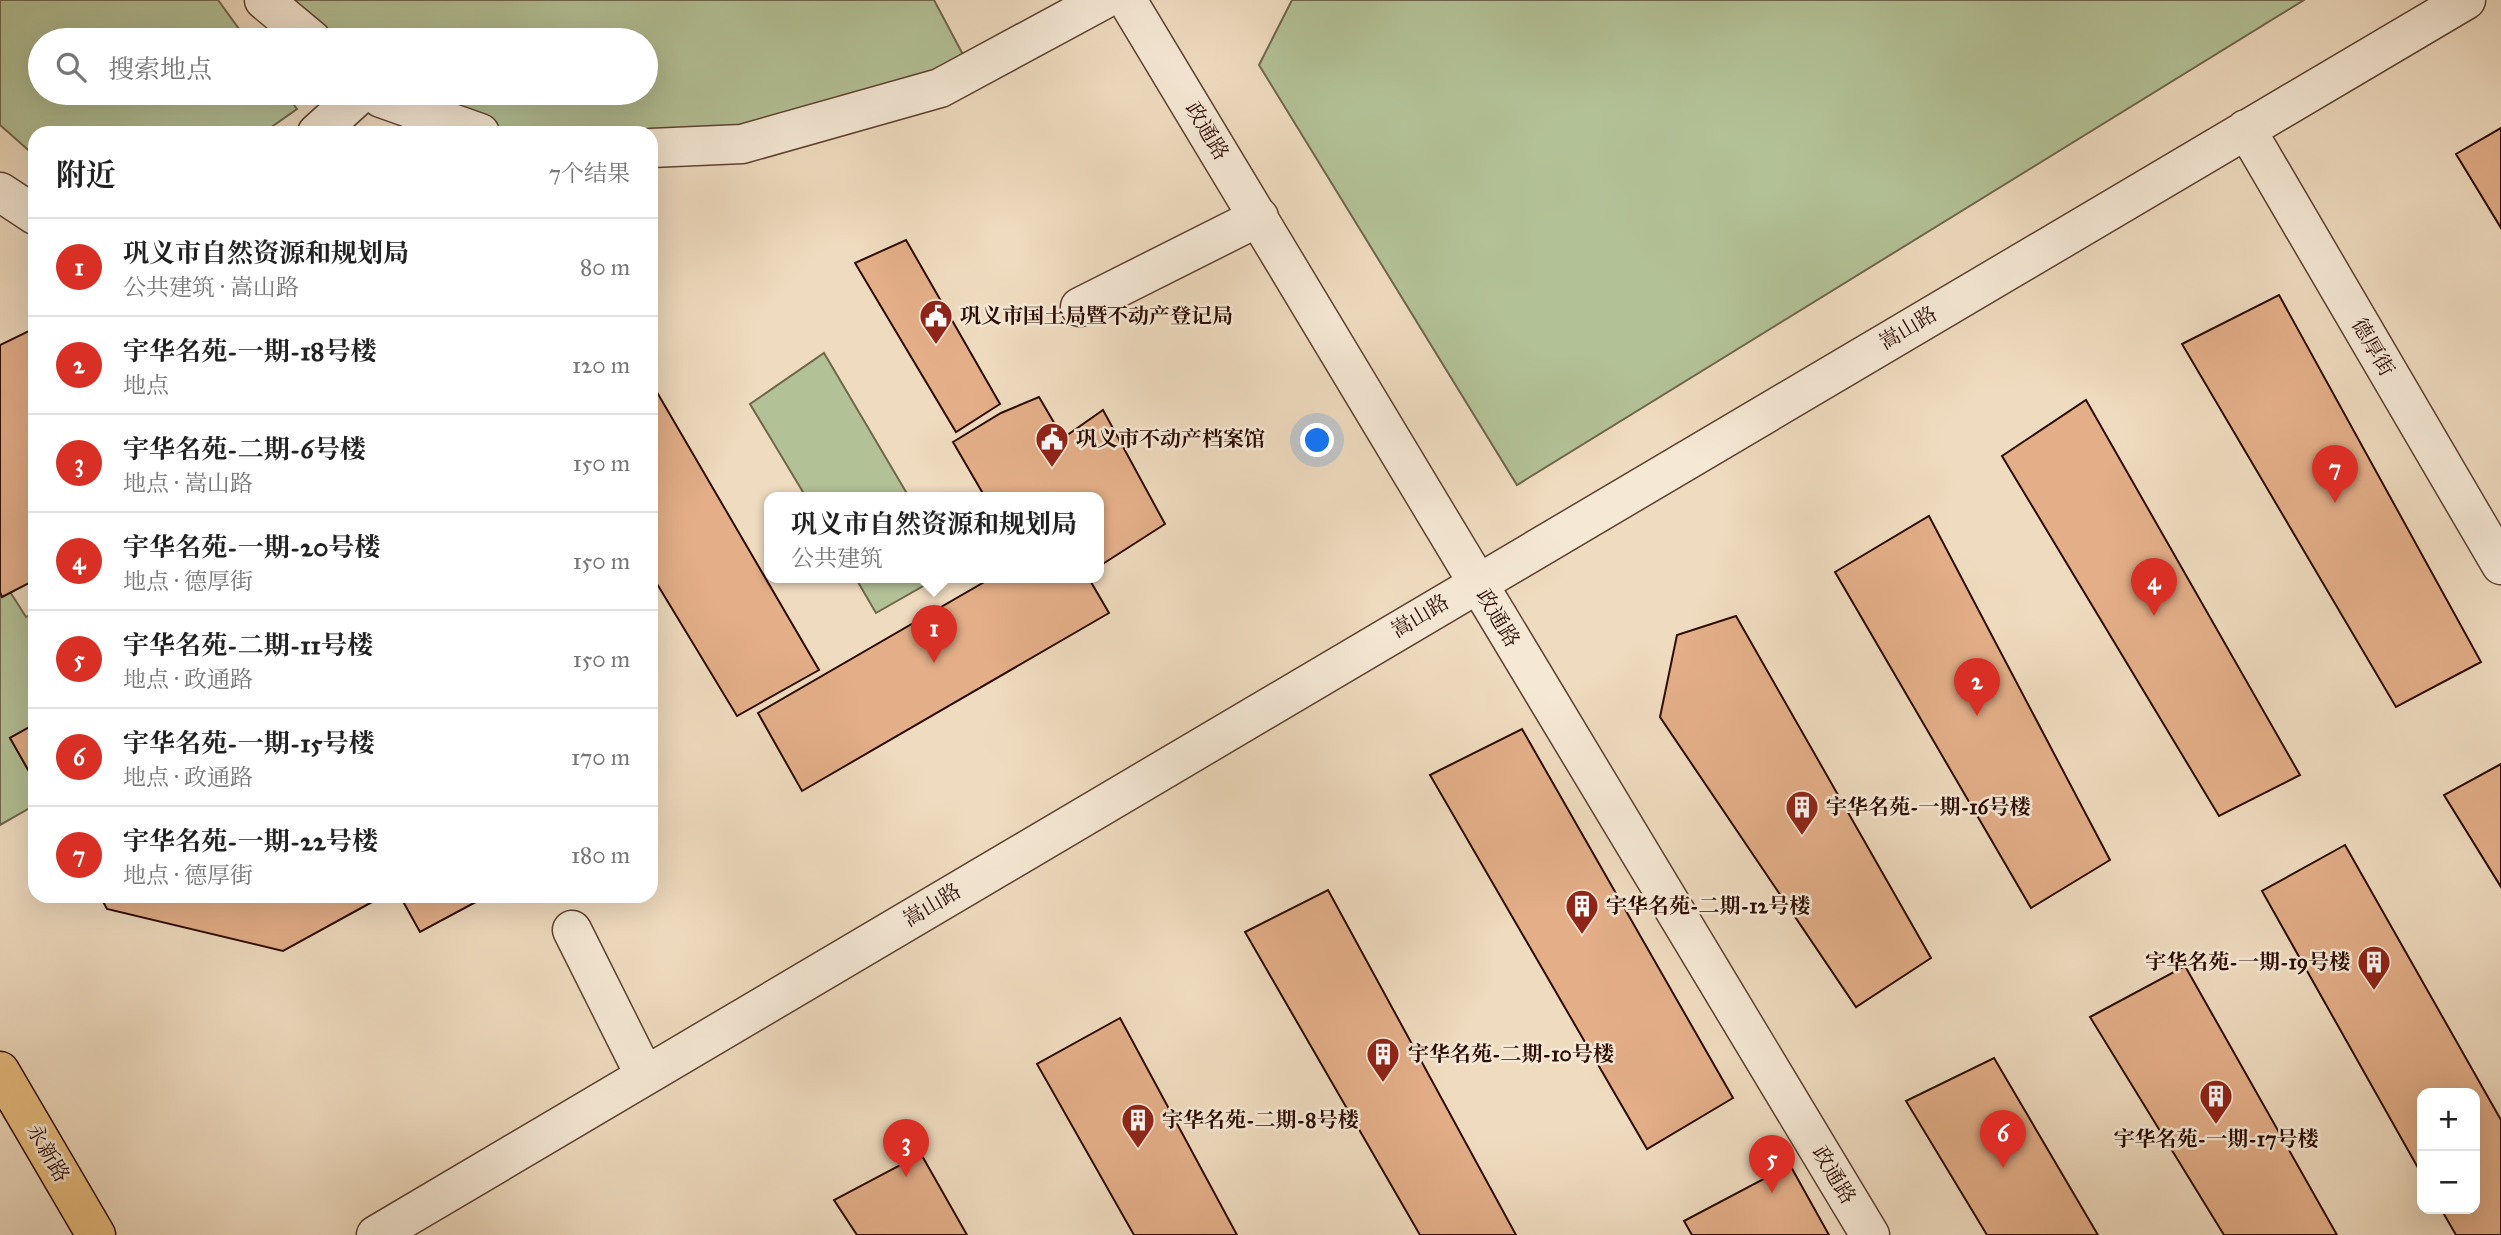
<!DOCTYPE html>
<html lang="zh">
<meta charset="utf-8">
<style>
:root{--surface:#fff;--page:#f2f2f2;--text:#222;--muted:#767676;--line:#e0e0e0;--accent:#d93025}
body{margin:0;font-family:"IM FELL Great Primer","Noto Serif SC",serif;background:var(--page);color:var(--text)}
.controls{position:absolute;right:21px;bottom:21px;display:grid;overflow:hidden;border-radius:14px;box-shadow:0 7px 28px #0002}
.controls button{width:63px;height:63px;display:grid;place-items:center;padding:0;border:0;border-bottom:2px solid var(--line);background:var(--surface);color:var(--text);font:35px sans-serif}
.you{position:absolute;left:1318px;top:441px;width:24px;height:24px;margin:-18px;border:5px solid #fff;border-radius:50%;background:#1a73e8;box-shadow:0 0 0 10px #1a73e833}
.badge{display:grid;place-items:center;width:46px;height:46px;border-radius:50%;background:var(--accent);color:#fff;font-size:23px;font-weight:700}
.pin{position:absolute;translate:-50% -58px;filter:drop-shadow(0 2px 4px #0008)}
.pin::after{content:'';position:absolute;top:37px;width:24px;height:21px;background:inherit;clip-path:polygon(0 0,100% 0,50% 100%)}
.popup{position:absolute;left:764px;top:492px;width:340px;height:91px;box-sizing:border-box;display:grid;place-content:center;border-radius:14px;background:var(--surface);filter:drop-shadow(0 2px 5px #0005);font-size:23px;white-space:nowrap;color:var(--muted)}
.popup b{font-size:26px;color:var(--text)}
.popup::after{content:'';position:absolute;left:50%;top:100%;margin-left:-14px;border:14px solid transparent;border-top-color:var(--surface)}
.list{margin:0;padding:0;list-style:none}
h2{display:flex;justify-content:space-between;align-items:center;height:91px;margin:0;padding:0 28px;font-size:30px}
h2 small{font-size:23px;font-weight:400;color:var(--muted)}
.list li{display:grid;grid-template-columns:46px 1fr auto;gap:21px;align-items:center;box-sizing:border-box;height:98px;padding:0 28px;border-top:2px solid var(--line)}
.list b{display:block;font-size:26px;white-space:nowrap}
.list p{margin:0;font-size:23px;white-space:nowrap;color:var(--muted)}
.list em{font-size:23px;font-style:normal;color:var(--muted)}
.icon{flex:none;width:38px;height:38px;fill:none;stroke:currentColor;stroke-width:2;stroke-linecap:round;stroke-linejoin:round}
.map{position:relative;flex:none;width:2501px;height:1235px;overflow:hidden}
.search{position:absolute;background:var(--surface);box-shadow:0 7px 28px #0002;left:28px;top:28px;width:630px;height:77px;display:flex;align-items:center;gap:18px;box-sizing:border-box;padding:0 24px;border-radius:38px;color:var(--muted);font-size:26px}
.panel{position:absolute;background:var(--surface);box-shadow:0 7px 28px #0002;left:28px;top:126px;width:630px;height:777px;border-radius:21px}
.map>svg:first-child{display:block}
.green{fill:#b3c196;stroke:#70664b;stroke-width:2}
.building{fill:#e3ae88;stroke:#2c0c00;stroke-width:2}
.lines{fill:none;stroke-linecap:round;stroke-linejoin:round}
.minor-casing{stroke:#5d4030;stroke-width:41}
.major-casing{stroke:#2c0c00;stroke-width:41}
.minor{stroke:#f5e8d5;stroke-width:38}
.major{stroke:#e8be80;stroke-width:38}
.labels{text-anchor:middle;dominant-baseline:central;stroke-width:5;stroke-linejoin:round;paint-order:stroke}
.street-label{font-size:21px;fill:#2c0c00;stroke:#f5e8d5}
.poi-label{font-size:21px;font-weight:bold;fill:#2c0c00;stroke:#f5e8d5;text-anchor:start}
</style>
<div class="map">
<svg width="2501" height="1235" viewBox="0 0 2501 1235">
<rect width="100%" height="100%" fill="#efdbbf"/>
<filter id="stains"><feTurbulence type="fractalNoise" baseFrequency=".00286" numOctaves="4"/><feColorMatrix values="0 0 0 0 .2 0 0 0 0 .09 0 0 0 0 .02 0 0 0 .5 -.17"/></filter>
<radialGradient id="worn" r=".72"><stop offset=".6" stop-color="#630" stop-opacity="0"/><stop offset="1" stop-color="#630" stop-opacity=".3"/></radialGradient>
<!-- green -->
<path class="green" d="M0,0H218L247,40H40V93H285L297,109L263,133H35V156L0,125Z
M273,0H934L968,64L742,144L651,133H502L433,93H646V40H342Z
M1292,0H2304L1517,485L1259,65Z
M824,353L909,497H806L750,404Z
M0,576L26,617L35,612V724L10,738L35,782V805L0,825Z
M855,577H939L876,613Z"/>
<!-- building -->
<path class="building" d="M2501,128V228L2456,154Z
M906,240L1000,404L956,432L855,263Z
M2279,295L2481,662L2396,707L2182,344Z
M35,328V580L2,597L0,592V345Z
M651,382L819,670L737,716L651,574Z
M1039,397L1063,438L1103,410L1165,524L1098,567V497H985L953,442L1001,413Z
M2086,400L2300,775L2219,816L2002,456Z
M1929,516L2110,860L2031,908L1835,572Z
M993,577H1088L1109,613L802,791L758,713Z
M1736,616L1931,958L1856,1007L1660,717L1677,635Z
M35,724V782L10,738Z
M1522,729L1733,1098L1647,1149L1430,775Z
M2501,764V887L2444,795Z
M2345,845L2501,1120V1235H2456L2441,1209H2475V1093H2422V1175L2262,891Z
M1328,890L1516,1235H1420L1245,932Z
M100,896H383L283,951L107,909Z
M400,896H487L420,932Z
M2185,966L2337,1235H2224L2090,1017Z
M1120,1018L1237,1235H1134L1037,1064Z
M1994,1058L2098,1235H1987L1906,1101Z
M921,1154L967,1235H857L834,1200Z
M1790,1165L1829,1235H1692L1684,1221Z"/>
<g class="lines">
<defs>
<path id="minor" d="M264,0L312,40
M1127,0L1870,1235
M375,93L381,98L480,133
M2246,129L2501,565
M317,133L361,93
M651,148L742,144L940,88L1103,0
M0,192L35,215
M1080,307L1259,217
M572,930L645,1076
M376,1235L2466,0"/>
<path id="major" d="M0,1071L96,1235"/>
</defs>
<!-- minor casing -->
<use href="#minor" class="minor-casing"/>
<!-- major casing -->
<use href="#major" class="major-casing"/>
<!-- minor -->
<use href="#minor" class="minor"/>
<!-- major -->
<use href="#major" class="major"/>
</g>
<!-- icons -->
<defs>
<symbol id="civic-pin" viewBox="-11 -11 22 30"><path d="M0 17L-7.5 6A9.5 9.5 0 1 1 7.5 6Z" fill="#8f2418" stroke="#f5e8d5"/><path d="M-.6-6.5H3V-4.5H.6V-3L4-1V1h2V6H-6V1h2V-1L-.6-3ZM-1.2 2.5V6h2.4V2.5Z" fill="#fff"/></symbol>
<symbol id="building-pin" viewBox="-11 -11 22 30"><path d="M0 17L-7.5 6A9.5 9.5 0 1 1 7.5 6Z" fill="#8f2418" stroke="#f5e8d5"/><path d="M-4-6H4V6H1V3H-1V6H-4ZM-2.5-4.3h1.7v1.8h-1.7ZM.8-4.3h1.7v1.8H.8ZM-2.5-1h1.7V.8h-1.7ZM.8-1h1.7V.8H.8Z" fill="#fff"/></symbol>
</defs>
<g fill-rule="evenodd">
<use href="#civic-pin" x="917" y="297" width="38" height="52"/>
<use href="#civic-pin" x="1033" y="420" width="38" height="52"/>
<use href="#building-pin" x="1783" y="788" width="38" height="52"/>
<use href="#building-pin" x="1563" y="887" width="38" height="52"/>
<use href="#building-pin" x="2355" y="943" width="38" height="52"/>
<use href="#building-pin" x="1364" y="1035" width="38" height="52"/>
<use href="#building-pin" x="2197" y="1077" width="38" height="52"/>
<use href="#building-pin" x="1119" y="1101" width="38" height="52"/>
</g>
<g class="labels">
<!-- street labels -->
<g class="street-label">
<text transform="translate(1207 131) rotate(59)">政通路</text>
<text transform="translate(1908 328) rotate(-31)">嵩山路</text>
<text transform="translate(2373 347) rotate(60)">德厚街</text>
<text transform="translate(1420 616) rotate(-31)">嵩山路</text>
<text transform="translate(1498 618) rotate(59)">政通路</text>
<text transform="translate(932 905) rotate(-31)">嵩山路</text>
<text transform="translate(48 1153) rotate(60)">永新路</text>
<text transform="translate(1834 1175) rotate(59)">政通路</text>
</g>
<!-- poi labels -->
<g class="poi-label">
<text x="960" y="316">巩义市国土局暨不动产登记局</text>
<text x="1076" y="439">巩义市不动产档案馆</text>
<text x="1826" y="807">宇华名苑-一期-16号楼</text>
<text x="1606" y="906">宇华名苑-二期-12号楼</text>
<text x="2350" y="962" text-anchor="end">宇华名苑-一期-19号楼</text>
<text x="1408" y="1054">宇华名苑-二期-10号楼</text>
<text x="1162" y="1120">宇华名苑-二期-8号楼</text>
<text x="2216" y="1139" text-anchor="middle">宇华名苑-一期-17号楼</text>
</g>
</g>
<rect width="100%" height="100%" filter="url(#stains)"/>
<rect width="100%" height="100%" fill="url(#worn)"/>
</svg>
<div class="controls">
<button>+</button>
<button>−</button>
</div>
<div class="you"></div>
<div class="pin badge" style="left:934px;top:663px">1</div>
<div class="popup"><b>巩义市自然资源和规划局</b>公共建筑</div>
<div class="pin badge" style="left:1977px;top:716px">2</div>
<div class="pin badge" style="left:906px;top:1177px">3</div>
<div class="pin badge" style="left:2154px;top:616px">4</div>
<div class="pin badge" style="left:1772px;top:1193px">5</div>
<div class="pin badge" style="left:2003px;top:1168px">6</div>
<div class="pin badge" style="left:2335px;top:503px">7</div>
<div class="search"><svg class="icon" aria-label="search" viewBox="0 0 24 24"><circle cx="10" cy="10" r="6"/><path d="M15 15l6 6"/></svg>搜索地点</div>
<section class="panel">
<h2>附近<small>7个结果</small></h2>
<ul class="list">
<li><span class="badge">1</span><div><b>巩义市自然资源和规划局</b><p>公共建筑 · 嵩山路</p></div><em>80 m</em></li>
<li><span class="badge">2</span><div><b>宇华名苑-一期-18号楼</b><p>地点</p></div><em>120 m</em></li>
<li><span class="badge">3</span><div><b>宇华名苑-二期-6号楼</b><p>地点 · 嵩山路</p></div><em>150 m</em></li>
<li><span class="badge">4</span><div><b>宇华名苑-一期-20号楼</b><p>地点 · 德厚街</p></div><em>150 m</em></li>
<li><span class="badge">5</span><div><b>宇华名苑-二期-11号楼</b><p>地点 · 政通路</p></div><em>150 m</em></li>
<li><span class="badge">6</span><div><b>宇华名苑-一期-15号楼</b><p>地点 · 政通路</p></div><em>170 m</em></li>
<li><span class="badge">7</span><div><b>宇华名苑-一期-22号楼</b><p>地点 · 德厚街</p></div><em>180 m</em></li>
</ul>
</section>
</div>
